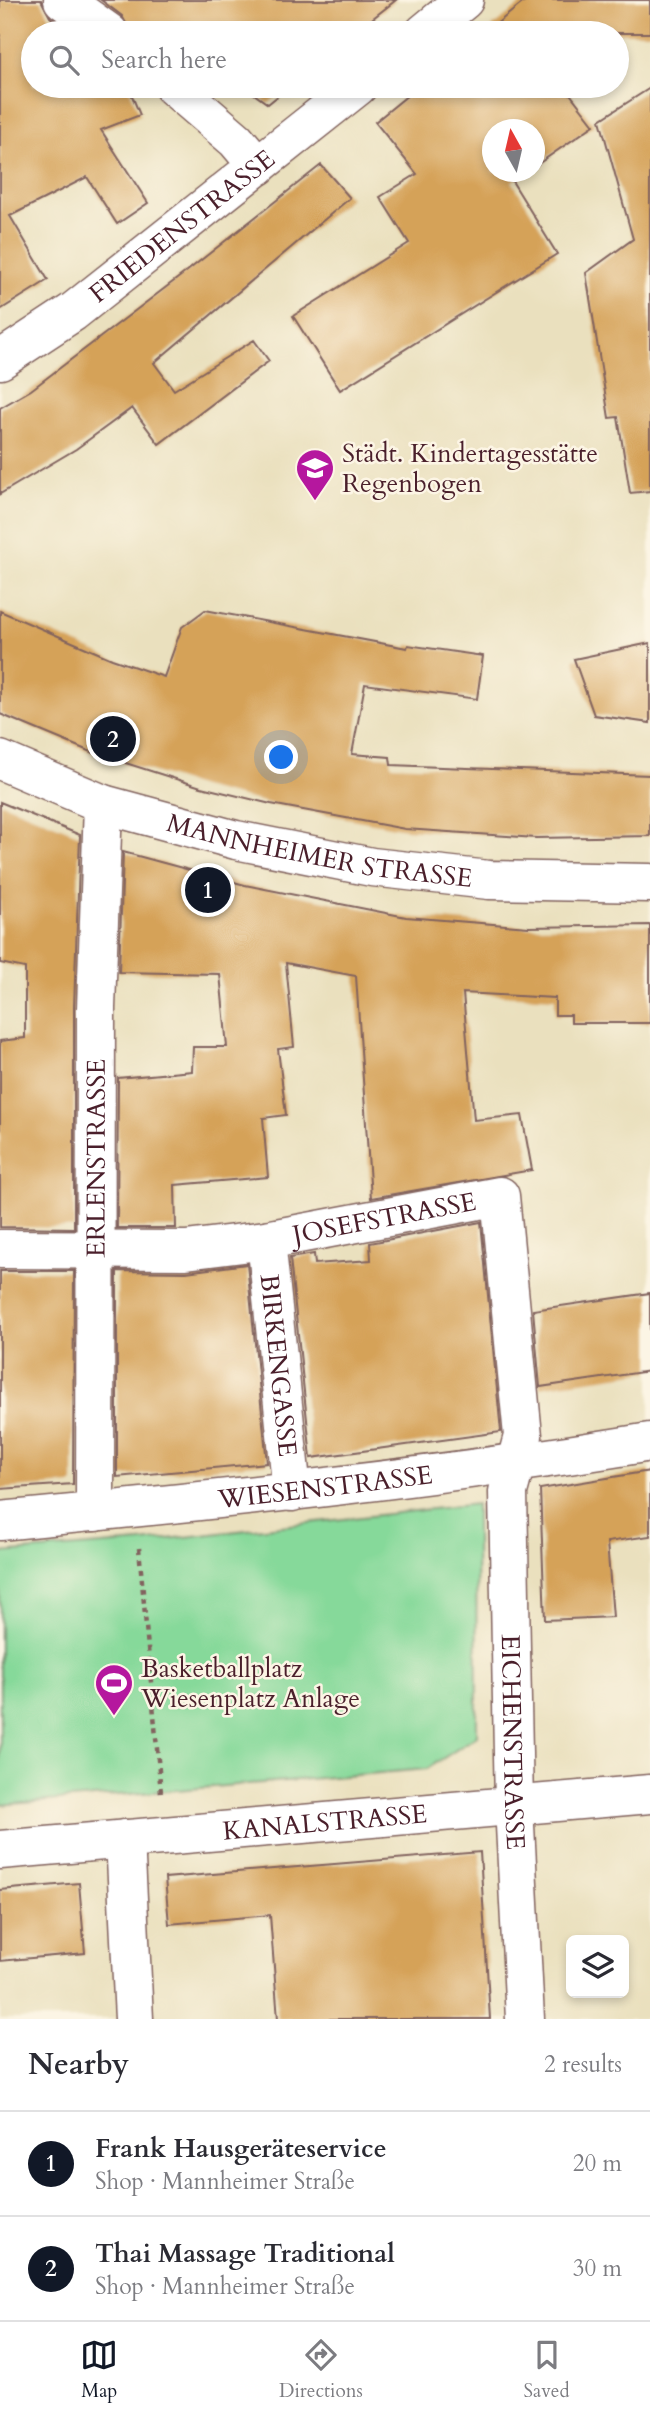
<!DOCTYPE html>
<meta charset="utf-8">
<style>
:root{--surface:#fff;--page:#f2f2f3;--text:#2b2b33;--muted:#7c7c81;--line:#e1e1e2;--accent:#111827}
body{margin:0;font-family:Cardo,serif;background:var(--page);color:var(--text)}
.controls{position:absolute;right:21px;bottom:21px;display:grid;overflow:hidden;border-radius:10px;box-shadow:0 4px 10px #0003}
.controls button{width:63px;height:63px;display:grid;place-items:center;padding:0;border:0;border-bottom:2px solid var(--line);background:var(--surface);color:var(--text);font:35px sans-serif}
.compass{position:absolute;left:482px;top:119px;width:63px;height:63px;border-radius:50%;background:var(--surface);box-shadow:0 4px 10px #0003;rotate:352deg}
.you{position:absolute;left:282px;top:758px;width:24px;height:24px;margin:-18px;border:5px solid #fff;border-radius:50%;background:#1a73e8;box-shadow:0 0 0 10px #1a73e833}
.badge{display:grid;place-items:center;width:46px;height:46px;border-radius:50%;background:var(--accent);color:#fff;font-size:23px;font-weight:700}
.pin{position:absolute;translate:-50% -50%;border:4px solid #fff;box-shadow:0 2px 7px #0006}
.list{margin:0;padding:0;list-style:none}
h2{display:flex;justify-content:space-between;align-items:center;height:91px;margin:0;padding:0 28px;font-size:30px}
h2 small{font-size:23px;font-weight:400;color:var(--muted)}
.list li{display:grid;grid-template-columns:46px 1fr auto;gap:21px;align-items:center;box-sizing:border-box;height:105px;padding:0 28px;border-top:2px solid var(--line)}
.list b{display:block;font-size:26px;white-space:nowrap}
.list p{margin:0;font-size:23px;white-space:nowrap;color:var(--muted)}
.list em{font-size:23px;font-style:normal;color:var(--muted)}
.icon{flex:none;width:38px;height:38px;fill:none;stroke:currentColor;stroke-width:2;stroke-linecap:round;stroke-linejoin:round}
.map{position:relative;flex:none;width:650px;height:2019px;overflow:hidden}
.search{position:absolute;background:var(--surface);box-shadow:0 4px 10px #0003;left:21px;right:21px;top:21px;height:77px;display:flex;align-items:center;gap:18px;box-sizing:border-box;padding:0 24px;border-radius:38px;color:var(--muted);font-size:26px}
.sheet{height:301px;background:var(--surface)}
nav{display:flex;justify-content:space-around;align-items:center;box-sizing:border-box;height:98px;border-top:2px solid var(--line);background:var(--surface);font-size:19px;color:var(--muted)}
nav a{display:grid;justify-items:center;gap:4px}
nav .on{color:var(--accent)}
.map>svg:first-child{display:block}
.green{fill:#86d99a;stroke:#687c62;stroke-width:2}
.building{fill:#d5a259}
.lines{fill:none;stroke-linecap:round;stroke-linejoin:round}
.minor-casing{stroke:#82635e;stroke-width:41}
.path{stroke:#82635e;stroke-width:4.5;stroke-dasharray:5 5;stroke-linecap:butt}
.minor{stroke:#fff;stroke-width:38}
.labels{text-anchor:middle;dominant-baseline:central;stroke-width:5;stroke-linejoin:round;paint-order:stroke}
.street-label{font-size:26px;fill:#4a1f2b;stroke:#fcf5e5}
.poi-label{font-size:26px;fill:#4a1f2b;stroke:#fcf5e5;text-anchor:start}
</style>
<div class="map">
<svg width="650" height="2019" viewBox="0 0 650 2019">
<rect width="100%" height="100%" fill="#fcf5e5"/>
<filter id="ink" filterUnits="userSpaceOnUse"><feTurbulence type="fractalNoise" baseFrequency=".0143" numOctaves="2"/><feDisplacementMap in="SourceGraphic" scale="14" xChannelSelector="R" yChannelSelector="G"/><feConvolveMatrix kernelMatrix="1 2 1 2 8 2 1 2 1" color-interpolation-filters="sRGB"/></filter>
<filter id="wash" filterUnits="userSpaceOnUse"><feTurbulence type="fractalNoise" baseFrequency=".00686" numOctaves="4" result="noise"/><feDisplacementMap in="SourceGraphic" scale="28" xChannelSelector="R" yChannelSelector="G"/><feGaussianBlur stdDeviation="1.57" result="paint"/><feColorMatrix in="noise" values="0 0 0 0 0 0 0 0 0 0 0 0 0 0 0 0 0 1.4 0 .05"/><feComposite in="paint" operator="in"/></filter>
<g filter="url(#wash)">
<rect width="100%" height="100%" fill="#eae0be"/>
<!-- green -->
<path class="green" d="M476,1504L477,1736L427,1769L0,1805V1553L141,1542Z"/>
<g id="blocks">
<!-- building -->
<path class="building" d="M0,0H41L50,17L72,33H33V86H128L140,115L101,130L148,203L117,224L87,177L10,216L48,280L0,310Z
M101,0H396L354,33H131L122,16Z
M526,0H650V33H485Z
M243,86H290L268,104Z
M419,86H564L594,125L535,166V130H493V172H526L512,181L557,254L340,390L293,316L409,243L380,197L417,174L375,122Z
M650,88V491L630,493L618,417L609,418L586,273L633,239L600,120Z
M321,165L350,198L154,363L174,390L254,340L269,361L159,444L132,408L76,449L0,494V408L31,390L186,272Z
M205,610L407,648L408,645L483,656L477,699L365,684L352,754L390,757L391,765L650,775V836L536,838L405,829L271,804L201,787L91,752L0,714V611L112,659L164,677L182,627Z
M650,643V723L594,715L574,659Z
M0,802L80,835L74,1007V1228L0,1227V1041L25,1038V968L0,963Z
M123,852L245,885L406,917L529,927L650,925V1023H571V1015H555V998L463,993L474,1120L522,1115L532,1170L371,1198L356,976L286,963L294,1047L278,1049L286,1115L263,1118L268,1177L175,1185L176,1228H117L118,1078L192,1071L193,1047H227L220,974L119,972Z
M481,1222L501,1432L311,1458L290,1258L314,1254L315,1264L371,1260L370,1243Z
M247,1264L267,1463L117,1477V1271L186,1272Z
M0,1271H74L73,1484L0,1489Z
M650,1293V1371L540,1387L533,1310Z
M650,1471V1536L607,1542L613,1617L545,1620L540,1489Z
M480,1852L490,2019H278L270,1915L169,1924L165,1878Z
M79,1883L85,1953L0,1961V1890Z"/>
</g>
</g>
<g filter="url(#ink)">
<use href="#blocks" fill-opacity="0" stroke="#82635e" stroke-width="2"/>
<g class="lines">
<defs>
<g id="minor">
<path d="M63,0L109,33"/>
<path d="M424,33L464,0"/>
<path d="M173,86L236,140L258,166"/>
<path id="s1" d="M0,360L73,312L358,86"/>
<path id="s2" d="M0,760L103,804L236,840L372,867L489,880L650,883"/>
<path id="s3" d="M266,1240L292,1492"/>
<path id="s4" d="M0,1249L186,1250L266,1240L500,1196L523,1436L508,1492L514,1806L525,2019"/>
<path id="s5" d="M95,1512L96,1008L103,804"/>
<path id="s6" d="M0,1521C217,1500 434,1478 650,1442"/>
<path d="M125,1839L134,2019"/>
<path id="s7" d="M0,1850L650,1794"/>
</g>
</defs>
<!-- minor casing -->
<use href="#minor" class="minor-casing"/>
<!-- path -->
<path class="path" d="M139,1548L161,1793"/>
<!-- minor -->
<use href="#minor" class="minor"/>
</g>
</g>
<!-- icons -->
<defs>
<symbol id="school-pin" viewBox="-11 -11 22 30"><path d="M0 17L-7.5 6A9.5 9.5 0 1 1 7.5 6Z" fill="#b5179e" stroke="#fcf5e5"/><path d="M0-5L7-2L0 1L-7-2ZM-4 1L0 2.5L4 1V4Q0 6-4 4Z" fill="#fff"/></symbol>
<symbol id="stadium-pin" viewBox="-11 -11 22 30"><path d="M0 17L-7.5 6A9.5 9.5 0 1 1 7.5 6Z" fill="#b5179e" stroke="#fcf5e5"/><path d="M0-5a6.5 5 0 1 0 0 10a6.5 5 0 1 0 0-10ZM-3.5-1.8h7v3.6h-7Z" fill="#fff"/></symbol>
</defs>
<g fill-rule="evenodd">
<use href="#school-pin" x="293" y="446" width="44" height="60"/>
<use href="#stadium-pin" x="92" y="1661" width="44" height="60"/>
</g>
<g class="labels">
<!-- street labels -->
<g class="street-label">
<text stroke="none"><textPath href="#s1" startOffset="226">FRIEDENSTRASSE</textPath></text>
<text stroke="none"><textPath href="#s2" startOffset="334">MANNHEIMER STRASSE</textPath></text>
<text stroke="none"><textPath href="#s5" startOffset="354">ERLENSTRASSE</textPath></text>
<text stroke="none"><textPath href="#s4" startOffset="387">JOSEFSTRASSE</textPath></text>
<text stroke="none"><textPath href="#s3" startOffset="126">BIRKENGASSE</textPath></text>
<text stroke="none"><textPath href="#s6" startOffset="327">WIESENSTRASSE</textPath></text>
<text stroke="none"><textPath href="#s4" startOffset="1054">EICHENSTRASSE</textPath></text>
<text stroke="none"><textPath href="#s7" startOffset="326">KANALSTRASSE</textPath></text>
</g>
<!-- poi labels -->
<g class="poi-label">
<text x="342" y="453">Städt. Kindertagesstätte<tspan x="342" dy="30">Regenbogen</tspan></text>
<text x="141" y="1668">Basketballplatz<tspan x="141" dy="30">Wiesenplatz Anlage</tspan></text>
</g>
</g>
</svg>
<div class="controls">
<button><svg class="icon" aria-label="layers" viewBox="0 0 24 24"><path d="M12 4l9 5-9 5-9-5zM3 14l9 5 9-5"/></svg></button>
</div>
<svg class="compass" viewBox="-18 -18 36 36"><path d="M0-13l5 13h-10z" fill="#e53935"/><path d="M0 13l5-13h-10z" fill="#7c7c81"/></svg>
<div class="you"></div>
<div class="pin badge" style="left:208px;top:890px">1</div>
<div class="pin badge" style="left:113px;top:739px">2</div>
<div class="search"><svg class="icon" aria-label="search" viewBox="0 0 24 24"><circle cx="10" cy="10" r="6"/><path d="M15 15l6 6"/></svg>Search here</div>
</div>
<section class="sheet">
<h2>Nearby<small>2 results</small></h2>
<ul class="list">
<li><span class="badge">1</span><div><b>Frank Hausgeräteservice</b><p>Shop · Mannheimer Straße</p></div><em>20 m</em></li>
<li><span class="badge">2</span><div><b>Thai Massage Traditional</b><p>Shop · Mannheimer Straße</p></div><em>30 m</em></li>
</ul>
</section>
<nav>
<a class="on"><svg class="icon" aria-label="map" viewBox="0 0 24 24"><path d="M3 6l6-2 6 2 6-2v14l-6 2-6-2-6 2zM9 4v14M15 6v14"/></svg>Map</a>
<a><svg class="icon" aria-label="directions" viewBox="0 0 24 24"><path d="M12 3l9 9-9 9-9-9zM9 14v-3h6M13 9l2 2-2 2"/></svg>Directions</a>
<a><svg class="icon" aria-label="saved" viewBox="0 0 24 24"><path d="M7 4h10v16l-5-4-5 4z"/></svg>Saved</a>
</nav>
